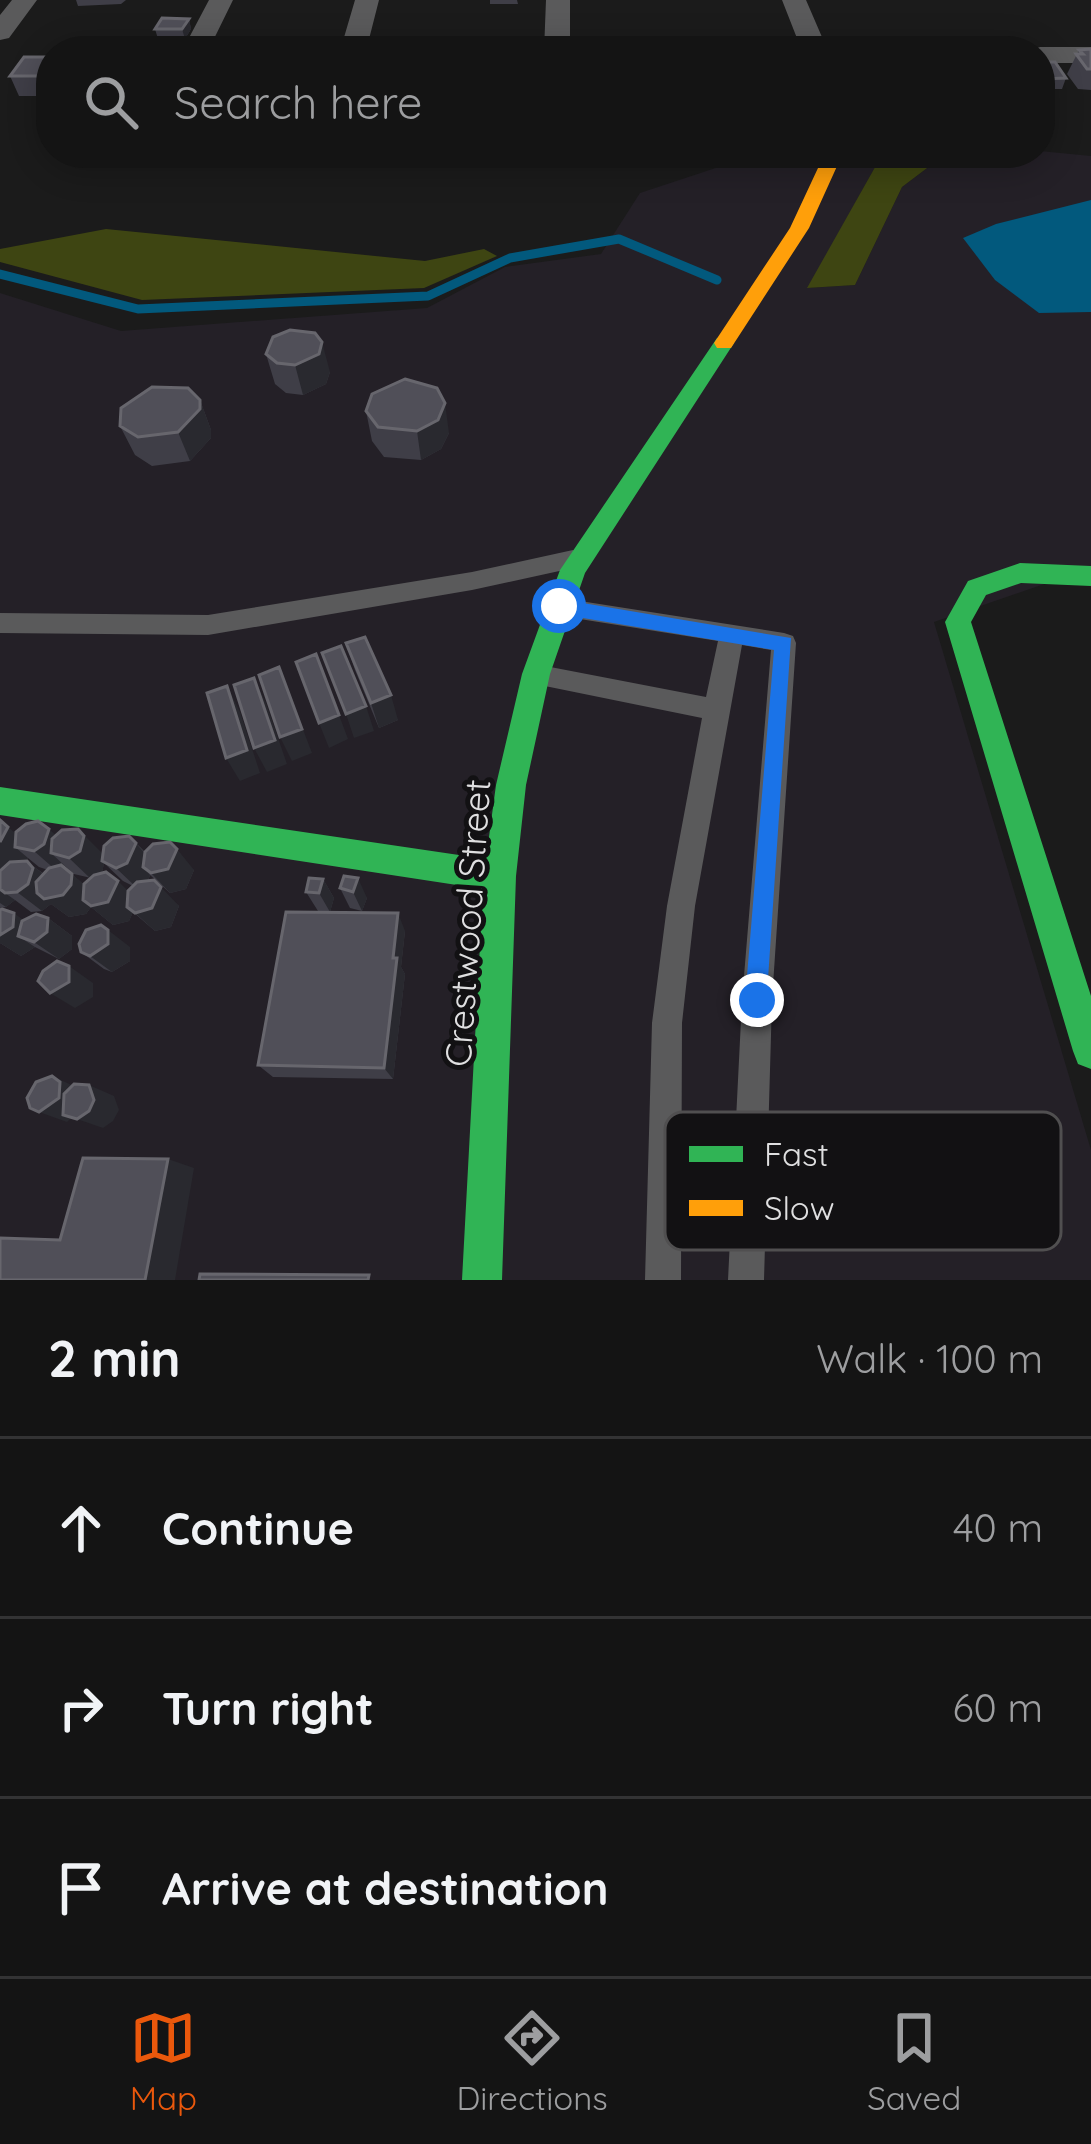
<!DOCTYPE html>
<meta charset="utf-8">
<style>
:root{--surface:#141414;--page:#212122;--text:#f1f3f6;--muted:#9d9ea0;--line:#333334;--accent:#ea580c}
body{margin:0;font-family:Quicksand,sans-serif;background:var(--page);color:var(--text)}
.stop{position:absolute;width:36px;height:36px;margin:-27px;border:9px solid #1a73e8;border-radius:50%;background:#fff}
.stop.end{background:#1a73e8;border-color:#fff;box-shadow:0 3px 12px #0008}
.list{margin:0;padding:0;list-style:none}
h2{display:flex;justify-content:space-between;align-items:center;height:156px;margin:0;padding:0 48px;font-size:51px}
h2 small{font-size:39px;font-weight:400;color:var(--muted)}
.list li{display:grid;grid-template-columns:78px 1fr auto;gap:36px;align-items:center;box-sizing:border-box;height:180px;padding:0 48px;border-top:3px solid var(--line)}
.list b{display:block;font-size:45px;white-space:nowrap}
.list em{font-size:39px;font-style:normal;color:var(--muted)}
.icon{flex:none;width:66px;height:66px;fill:none;stroke:currentColor;stroke-width:2;stroke-linecap:round;stroke-linejoin:round}
.map{position:relative;flex:none;width:1091px;height:1280px;overflow:hidden}
.search{position:absolute;background:var(--surface);box-shadow:0 6px 30px #0003;left:36px;right:36px;top:36px;height:132px;display:flex;align-items:center;gap:30px;box-sizing:border-box;padding:0 42px;border-radius:48px;color:var(--muted);font-size:45px}
.sheet{height:696px;background:var(--surface)}
nav{display:flex;justify-content:space-around;align-items:center;box-sizing:border-box;height:168px;border-top:3px solid var(--line);background:var(--surface);font-size:33px;color:var(--muted)}
nav a{display:grid;justify-items:center;gap:6px}
nav .on{color:var(--accent)}
.map>svg:first-child{display:block}
.built{fill:#242027}
.forest{fill:#3e4512}
.water{fill:#02597d}
.lines{fill:none;stroke-linecap:round;stroke-linejoin:round}
.stream{stroke:#02597d;stroke-width:9}
.lane{fill:#5a5a5b;fill-rule:evenodd}
.street{fill:#5a5a5b;fill-rule:evenodd}
.fast{fill:#30b455;fill-rule:evenodd}
.slow{fill:#ff9f0a;fill-rule:evenodd}
.wall{fill:#3f3e47;fill-rule:evenodd}
.shaded-wall{fill:#29292f}
.building{fill:#504f58;stroke:#67666d;stroke-width:3}
.route{fill:#1a73e8}
.labels{text-anchor:middle;dominant-baseline:central;stroke-width:10;stroke-linejoin:round;paint-order:stroke}
.street-label{font-size:36px;fill:#dfdfe0;stroke:#121113}
.key{fill:#121113;stroke:#504f50;stroke-width:3}
.key-label{font-size:33px;fill:#dfdfe0}
</style>
<div class="map">
<svg width="1091" height="1280" viewBox="0 0 1091 1280">
<rect width="100%" height="100%" fill="#1b1b1b"/>
<!-- built -->
<path class="built" d="M1040,151L1091,156V568L934,622L1091,1150V1280H0V293L121,331L427,308L505,267L601,254L640,193L761,153H883L808,288L855,285L902,187L947,153Z"/>
<!-- forest -->
<path class="forest" d="M883,153H947L902,187L855,285L807,288Z
M106,229L425,261L484,249L497,256L424,288L142,300L0,262V249Z"/>
<!-- water -->
<path class="water" d="M1091,200V312L1039,313L995,280L963,238L996,224Z"/>
<g class="lines">
<!-- stream -->
<path class="stream" d="M0,274L138,309L428,296L510,258L619,239L717,280"/>
<!-- lane -->
<path class="lane" d="M573,550L584,559L573,568L472,590L208,635L0,633V613L208,615L472,572Z
M561,598L784,633L793,636L796,643L772,1000L764,1280H728L742,1000L771,650L742,645L695,906L682,1023L681,1280H645L652,1023L667,906L702,718L540,685L531,682L528,675L531,668L540,665L706,697L718,641L561,616L553,614L549,607L553,600Z"/>
<!-- street -->
<path class="street" d="M12,0H37L9,38L0,40V15Z
M209,0H233L208,51H182Z
M355,0H379L366,51H340Z
M546,0H570V51H544Z
M782,0H806L828,51H802Z
M1040,47H1091V63H1040V51H1029Z"/>
<!-- fast -->
<path class="fast" d="M724,336L734,343L585,573L550,674L526,785L516,876L502,1280H462L483,889L0,815V787L486,859L496,785L522,674L560,570L717,338Z
M1020,563L1091,566V586L1021,583L986,595L971,622L1091,996V1069L1078,1064L1073,1051L945,622L968,581Z"/>
<!-- slow -->
<path class="slow" d="M825,153H843L809,228L731,348H717L714,343L790,228Z"/>
</g>
<!-- wall -->
<path class="wall" d="M76,0H126L121,4L78,6Z
M490,0H517L518,4H490Z
M189,19L191,29L185,39H158L155,29Z
M1091,49V90L1078,89L1067,74L1079,50Z
M51,57V96H19L10,76Z
M1040,62L1066,78L1062,89H1040Z
M407,153H439L436,168L408,167Z
M266,354L330,372L326,384L303,395L286,393L275,384Z
M200,400L211,430V438L190,461L152,466L135,455L120,426Z
M366,411L449,433L441,449L421,460L384,457L372,441Z
M346,643L398,720L379,728L355,670Z
M16,833L56,836L103,854L129,836L145,852L194,870L186,889L170,893L150,875L148,881L179,906L171,927L155,931L133,912L129,921L113,925L91,907L86,914L69,917L51,904L42,911L31,912L15,900L6,907L0,908V865L3,868ZM28,858L39,867L48,870L44,874L26,861ZM104,863L123,881L133,886L128,891L98,875L102,872ZM65,866L74,874L91,878L84,885L64,867Z
M344,876L367,898L362,911L350,908L340,888Z
M323,879L334,898L330,912L405,931L401,967L405,974L393,1079L273,1077L258,1065L318,911L306,892Z
M48,918L72,936V949L59,959L35,947L21,956L0,943L24,920Z
M130,947V961L112,972L104,969L81,952Z"/>
<!-- shaded-wall -->
<path class="shaded-wall" d="M189,19L191,29L185,39L182,29Z
M322,342L330,372L326,384L303,395L295,365Z
M200,400L211,430V438L190,461L178,432Z
M445,403L449,433L441,449L421,460L417,431Z
M279,667L312,753L292,761L280,737Z
M254,678L266,703L287,764L267,772L254,748Z
M227,686L240,712L260,773L240,781L226,758Z
M391,695L398,720L379,728L371,703Z
M366,706L374,731L354,738L346,714Z
M339,715L348,739L329,748L319,723Z
M8,827L33,848L15,847L28,858L23,867L7,871L0,865V842Z
M49,829L72,850L78,829L106,857L102,872L91,879L69,858L51,853L65,866L58,872L34,851Z
M129,836L155,864L143,867L150,875L147,883L136,887L116,868Z
M177,849L194,870L186,889L170,893L151,873Z
M27,861L52,881L72,874L94,893L118,881L138,901L129,921L113,925L91,907L86,914L69,917L51,904L42,911L17,892L5,893L15,900L6,907L0,903V865L15,877Z
M358,878L367,898L362,911L353,892Z
M323,879L334,898L330,912L319,893Z
M161,887L179,906L171,927L155,931L135,913Z
M14,913L39,932L48,918L72,936V949L59,959L34,942L18,936L35,947L21,956L0,943V935Z
M398,913L405,931L401,967L405,974L393,1079L384,1068Z
M108,930L130,947V961L112,972L90,956Z
M69,966L93,983V997L75,1008L50,993Z
M52,1076L78,1088L63,1115L71,1118L67,1122L39,1112Z
M89,1085L114,1096L119,1110L113,1121L103,1128L77,1119Z
M168,1159L194,1168L175,1280H145Z"/>
<!-- building -->
<path class="building" d="M162,18L189,19L182,29H155Z
M150,42H174L169,51H144Z
M1091,49V69H1087L1076,54H1083L1079,50Z
M970,50H1008L1009,51H970Z
M24,57H51V76H10Z
M1040,62H1055L1066,78L1040,79Z
M407,153H436L435,158L406,157Z
M290,330L315,333L322,342L319,354L295,365L277,363L266,354L273,337Z
M405,379L437,388L445,403L438,420L417,431L378,427L366,411L372,394Z
M152,387L188,388L200,400V409L178,432L138,437L120,426L121,408Z
M365,637L391,695L371,703L346,643Z
M341,646L366,706L346,714L322,653Z
M316,654L339,715L319,723L296,662Z
M279,667L302,729L280,737L259,675Z
M254,678L275,740L254,748L234,685Z
M227,686L247,750L226,758L207,693Z
M0,820L8,827L0,842Z
M38,821L49,829L44,844L34,851L15,847L16,832L26,824Z
M78,829L84,836L80,851L69,858L51,853L52,839L62,830Z
M129,836L136,843L127,863L116,868L102,861L104,846L113,838Z
M170,842L177,849L168,869L151,873L143,867L145,852L153,844Z
M27,861L33,868L28,884L17,892L5,893L0,889V871L10,862Z
M61,865L72,874L71,885L63,895L44,899L37,893L36,882L49,868Z
M106,872L118,881L108,902L91,906L83,900L84,884L94,875Z
M344,876L358,878L353,892L340,888Z
M309,878L323,879L319,893L306,892Z
M154,880L161,887L152,908L135,913L127,907L128,891L137,882Z
M2,909L14,913L13,927L0,935V910Z
M286,912L398,913L393,958H397L384,1068L258,1065Z
M36,914L48,918L47,932L34,942L18,936L22,921Z
M101,925L108,930V944L90,956L81,952L79,944L86,930Z
M57,961L69,966V982L50,993L38,981L43,971Z
M52,1076L60,1082L59,1098L39,1112L30,1108L27,1098L36,1082Z
M74,1084L89,1085L94,1100L89,1111L77,1119L63,1115L64,1094Z
M83,1158L168,1159L145,1280H0V1238L60,1240Z
M200,1274L369,1275L368,1280H199Z"/>
<!-- route -->
<path class="route" d="M559,599L791,638L766,1009L757,1012L748,1009L745,1000L774,650L559,614L549,606Z"/>
<g class="labels">
<!-- street labels -->
<g class="street-label">
<text transform="translate(467 923) rotate(-86)">Crestwood Street</text>
</g>
</g>
<!-- legend -->
<rect x="665" y="1112" width="396" height="138" rx="18" class="key"/>
<rect x="689" y="1146" width="54" height="16" fill="#30b455"/>
<rect x="689" y="1200" width="54" height="16" fill="#ff9f0a"/>
<g class="key-label">
<text x="764" y="1166">Fast</text>
<text x="764" y="1220">Slow</text>
</g>
</svg>
<div class="stop" style="left:559px;top:606px"></div>
<div class="stop end" style="left:757px;top:1000px"></div>
<div class="search"><svg class="icon" aria-label="search" viewBox="0 0 24 24"><circle cx="10" cy="10" r="6"/><path d="M15 15l6 6"/></svg>Search here</div>
</div>
<section class="sheet">
<h2>2 min<small>Walk · 100 m</small></h2>
<ul class="list">
<li><svg class="icon" aria-label="ahead" viewBox="0 0 24 24"><path d="M12 20V5M6 11l6-6 6 6"/></svg><div><b>Continue</b></div><em>40 m</em></li>
<li><svg class="icon" aria-label="right" viewBox="0 0 24 24"><path d="M7 20v-9h11M14 6l5 5-5 5"/></svg><div><b>Turn right</b></div><em>60 m</em></li>
<li><svg class="icon" aria-label="arrive" viewBox="0 0 24 24"><path d="M6 21V4h12l-3 4 3 4H6"/></svg><div><b>Arrive at destination</b></div></li>
</ul>
</section>
<nav>
<a class="on"><svg class="icon" aria-label="map" viewBox="0 0 24 24"><path d="M3 6l6-2 6 2 6-2v14l-6 2-6-2-6 2zM9 4v14M15 6v14"/></svg>Map</a>
<a><svg class="icon" aria-label="directions" viewBox="0 0 24 24"><path d="M12 3l9 9-9 9-9-9zM9 14v-3h6M13 9l2 2-2 2"/></svg>Directions</a>
<a><svg class="icon" aria-label="saved" viewBox="0 0 24 24"><path d="M7 4h10v16l-5-4-5 4z"/></svg>Saved</a>
</nav>
